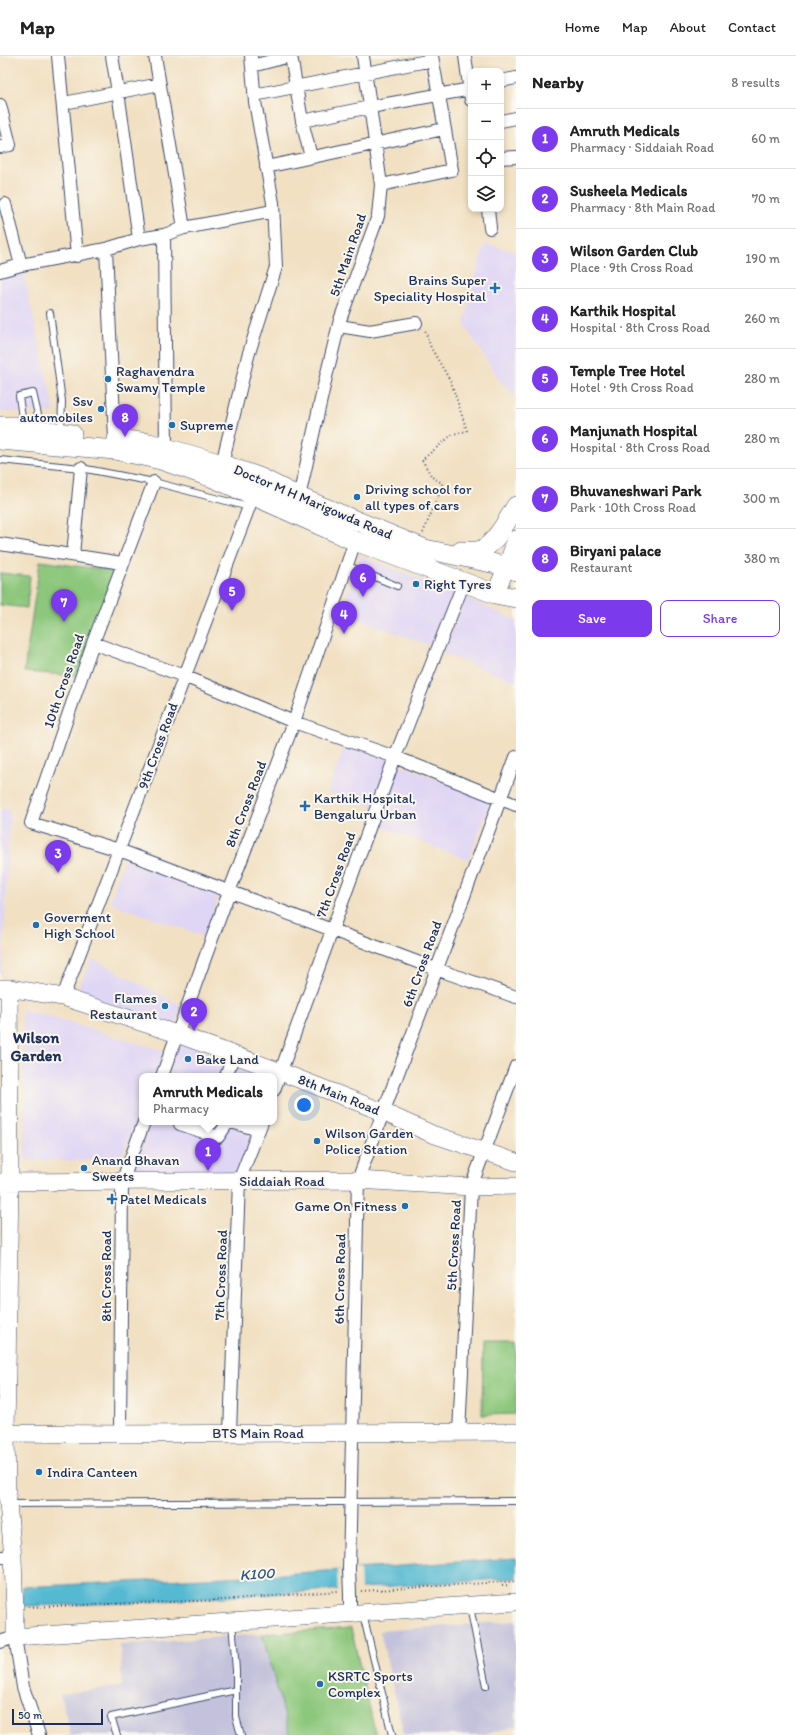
<!DOCTYPE html>
<meta charset="utf-8">
<style>
:root{--surface:#fff;--page:#f2f2f2;--text:#222;--muted:#767676;--line:#e0e0e0;--accent:#7c3aed}
body{margin:0;font-family:Itim,sans-serif;background:var(--page);color:var(--text)}
.controls{position:absolute;right:12px;top:12px;display:grid;overflow:hidden;border-radius:8px;box-shadow:0 2px 6px #0003}
.controls button{width:36px;height:36px;display:grid;place-items:center;padding:0;border:0;border-bottom:1px solid var(--line);background:var(--surface);color:var(--text);font:20px sans-serif}
.scale{position:absolute;left:12px;bottom:10px;width:91px;box-sizing:border-box;padding-left:4px;border:2px solid #1b2f5e;border-top:0;font-size:11px;line-height:14px;white-space:nowrap;color:#1b2f5e;-webkit-text-stroke:3px #fbf7ec;paint-order:stroke}
.you{position:absolute;left:304px;top:1049px;width:14px;height:14px;margin:-10px;border:3px solid #fff;border-radius:50%;background:#1a73e8;box-shadow:0 0 0 6px #1a73e833}
.badge{display:grid;place-items:center;width:26px;height:26px;border-radius:50%;background:var(--accent);color:#fff;font-size:13px;font-weight:700}
.pin{position:absolute;translate:-50% -33px;filter:drop-shadow(0 1px 2px #0008)}
.pin::after{content:'';position:absolute;top:21px;width:14px;height:12px;background:inherit;clip-path:polygon(0 0,100% 0,50% 100%)}
.popup{position:absolute;left:139px;top:1017px;width:138px;height:52px;box-sizing:border-box;display:grid;place-content:center;border-radius:8px;background:var(--surface);filter:drop-shadow(0 1px 3px #0005);font-size:13px;white-space:nowrap;color:var(--muted)}
.popup b{font-size:15px;color:var(--text)}
.popup::after{content:'';position:absolute;left:50%;top:100%;margin-left:-8px;border:8px solid transparent;border-top-color:var(--surface)}
.list{margin:0;padding:0;list-style:none}
h2{display:flex;justify-content:space-between;align-items:center;height:52px;margin:0;padding:0 16px;font-size:17px}
h2 small{font-size:13px;font-weight:400;color:var(--muted)}
.list li{display:grid;grid-template-columns:26px 1fr auto;gap:12px;align-items:center;box-sizing:border-box;height:60px;padding:0 16px;border-top:1px solid var(--line)}
.list b{display:block;font-size:15px;white-space:nowrap}
.list p{margin:0;font-size:13px;white-space:nowrap;color:var(--muted)}
.list em{font-size:13px;font-style:normal;color:var(--muted)}
.actions{display:flex;gap:8px;padding:12px 16px}
.actions a{flex:1;padding:9px 0;border:1px solid var(--accent);border-radius:8px;text-align:center;font-size:14px;color:var(--accent)}
.actions .main{background:var(--accent);color:#fff}
.icon{flex:none;width:22px;height:22px;fill:none;stroke:currentColor;stroke-width:2;stroke-linecap:round;stroke-linejoin:round}
.map{position:relative;flex:none;width:516px;height:1679px;overflow:hidden}
header{display:flex;align-items:center;gap:24px;box-sizing:border-box;height:56px;padding:0 20px;background:var(--surface);border-bottom:1px solid var(--line)}
header strong{font-size:19px}
nav{display:flex;gap:22px;margin-inline-start:auto;font-size:14px}
main{display:flex}
aside{flex:1;background:var(--surface)}
.map>svg:first-child{display:block}
.built{fill:#dfd5f5}
.industrial{fill:#c3c1db}
.green{fill:#8cc77c;stroke:#547b6d}
.water{fill:#54b9d2;stroke:#387498}
.pier{fill:#f1e0c2}
.lines{fill:none;stroke-linecap:round;stroke-linejoin:round}
.lane-casing{stroke:#3b4a6d;stroke-width:8}
.street-casing{stroke:#3b4a6d;stroke-width:14}
.secondary-casing{stroke:#3b4a6d;stroke-width:18}
.primary-casing{stroke:#3b4a6d;stroke-width:20}
.path{stroke:#3b4a6d;stroke-width:2;stroke-dasharray:1 3;stroke-linecap:butt}
.lane{stroke:#fff;stroke-width:6}
.street{stroke:#fff;stroke-width:12}
.secondary{stroke:#fff;stroke-width:17}
.primary{stroke:#fff;stroke-width:19}
.street-bridge-casing{stroke:#3b4a6d;stroke-width:14;stroke-linecap:butt}
.secondary-bridge-casing{stroke:#3b4a6d;stroke-width:18;stroke-linecap:butt}
.street-bridge{stroke:#fff;stroke-width:12}
.secondary-bridge{stroke:#fff;stroke-width:17}
.poi-dot{fill:#1f6fb2;stroke:#fbf7ec;stroke-width:1.5}
.labels{text-anchor:middle;dominant-baseline:central;stroke-width:4;stroke-linejoin:round;paint-order:stroke}
.street-label{font-size:14px;fill:#1b2f5e;stroke:#fbf7ec}
.poi-label{font-size:14px;fill:#1b2f5e;stroke:#fbf7ec;text-anchor:start}
.water-label{font-size:15px;font-style:italic;fill:#2c5881;stroke:#fbf7ec}
.quarter-label{font-size:16px;font-weight:bold;fill:#1b2f5e;stroke:#fbf7ec}
</style>
<header>
<strong>Map</strong>
<nav><a>Home</a><a>Map</a><a>About</a><a>Contact</a></nav>
</header>
<main>
<div class="map">
<svg width="516" height="1679" viewBox="0 0 516 1679">
<rect width="100%" height="100%" fill="#fbf7ec"/>
<filter id="ink" filterUnits="userSpaceOnUse"><feTurbulence type="fractalNoise" baseFrequency=".025" numOctaves="2"/><feDisplacementMap in="SourceGraphic" scale="8" xChannelSelector="R" yChannelSelector="G"/><feConvolveMatrix kernelMatrix="1 2 1 2 8 2 1 2 1" color-interpolation-filters="sRGB"/></filter>
<filter id="wash" filterUnits="userSpaceOnUse"><feTurbulence type="fractalNoise" baseFrequency=".012" numOctaves="4" result="noise"/><feDisplacementMap in="SourceGraphic" scale="16" xChannelSelector="R" yChannelSelector="G"/><feGaussianBlur stdDeviation="0.9" result="paint"/><feColorMatrix in="noise" values="0 0 0 0 0 0 0 0 0 0 0 0 0 0 0 0 0 1.4 0 .05"/><feComposite in="paint" operator="in"/></filter>
<g filter="url(#wash)">
<rect width="100%" height="100%" fill="#f1e0c2"/>
<!-- built -->
<path class="built" d="M487,188L516,196V341L499,324L464,268L482,195Z
M23,217L55,356H0V223Z
M360,500L454,536L431,590L341,556Z
M465,542L516,564V626L443,597Z
M345,688L390,704L373,751L328,736Z
M398,708L491,745L468,804L375,768Z
M0,753L10,754L2,918H0Z
M124,803L219,839L204,880L110,847Z
M93,903L182,950L174,972L76,935Z
M22,953L164,995L154,1020H142V1050L120,1105L25,1104Z
M180,985L270,1020H167Z
M151,1066H258L237,1120L131,1121Z"/>
<!-- industrial -->
<path class="industrial" d="M516,1565V1670L483,1679H404L380,1575Z
M262,1578L290,1679H71L60,1638L122,1630L120,1589Z"/>
<!-- green -->
<path class="green" d="M40,505L114,515L79,620L24,616Z
M0,517L30,520L27,552L0,549Z
M483,1287H516V1358L482,1359Z
M351,1572L376,1679H290L262,1578Z"/>
<!-- water -->
<path class="water" d="M516,1502V1522L132,1547L26,1550L5,1549L0,1532L267,1519Z"/>
<!-- pier -->
<path class="pier" d="M360,1513L361,1534L338,1536L337,1514Z
M22,1530V1552L0,1551V1531Z"/>
</g>
<g filter="url(#ink)">
<g class="lines">
<defs>
<path id="lane" d="M50,257L62,345L61,375
M23,369L19,340L33,337L41,372
M0,404L81,412L154,426L249,451
M348,510L397,530
M10,1448L516,1445
M470,1551L486,1630
M363,1558L392,1679
M232,1566L236,1614V1661L241,1679
M117,1679L111,1661L236,1634"/>
<path id="street" d="M58,0L77,200
M112,0L118,36L139,183
M155,0L184,172
M291,0L302,65L311,101
M363,0L381,129
M465,0L471,44
M252,10L290,0
M501,25L516,22
M254,39L432,4
M64,47L160,28
M0,49L10,89L0,91
M302,65L370,51L471,33
M501,65L516,62
M501,102L516,101
M266,111L444,73
M5,148L21,209
M488,153L490,172
M164,179L166,393
M106,193L115,383
M0,215L21,209L106,193L139,183L164,179L184,172L273,155
M339,270L370,275L416,267
M222,408L248,300L276,211L273,147L255,46L251,0
M154,426L93,587L31,767L119,794L436,913L516,941
M299,441L326,321L340,264L378,160L381,129L452,114L432,0
M0,488L122,507
M73,499L81,412
M93,587L184,620L294,666L395,701L516,749
M63,941L249,451L252,439
M162,1020L229,836L294,666L355,485
M226,1020L234,998
M274,1034L395,701L464,526
M181,1066L180,1068L218,1081L228,1066
M231,1066L259,1074
M230,1377L239,1125L262,1066
M459,1377L471,1131L516,1010
M120,1378L122,1126L144,1066
M0,1501H13
M349,1513L358,1124L516,701
M350,1538V1558
M0,1586L15,1581L23,1631L39,1679"/>
<path id="secondary" d="M495,538L507,510L516,483
M0,932H9L63,941L177,978L281,1016L383,1056L432,1078L516,1106
M9,932L10,1126L6,1377L7,1437L13,1501L14,1531
M0,1126L358,1124L471,1131L516,1130
M0,1377L120,1378L516,1376
M15,1554V1581L516,1546"/>
<path id="primary" d="M0,370H13L72,378
M117,383L149,387L222,408L261,422L299,441L425,493L496,508L507,510L516,515
M0,384L115,394L161,404L216,423L355,485L495,538L516,542
M461,495C466,495 472,496 477,495C493,493 508,463 516,450"/>
</defs>
<!-- lane casing -->
<use href="#lane" class="lane-casing"/>
<!-- street casing -->
<use href="#street" class="street-casing"/>
<!-- secondary casing -->
<use href="#secondary" class="secondary-casing"/>
<!-- primary casing -->
<use href="#primary" class="primary-casing"/>
<!-- path -->
<path class="path" d="M423,477L442,431V427L432,421L422,404L453,378L467,375L451,326L431,292L425,274
M502,1526V1530L508,1529V1531
M361,1535L516,1525
M29,1551L223,1544L338,1535"/>
<!-- lane -->
<use href="#lane" class="lane"/>
<!-- street -->
<use href="#street" class="street"/>
<!-- secondary -->
<use href="#secondary" class="secondary"/>
<!-- primary -->
<use href="#primary" class="primary"/>
<defs>
<path id="street-bridge" d="M349,1513L350,1538"/>
<path id="secondary-bridge" d="M14,1531L15,1554"/>
</defs>
<!-- street-bridge casing -->
<use href="#street-bridge" class="street-bridge-casing"/>
<!-- secondary-bridge casing -->
<use href="#secondary-bridge" class="secondary-bridge-casing"/>
<!-- street-bridge -->
<use href="#street-bridge" class="street-bridge"/>
<!-- secondary-bridge -->
<use href="#secondary-bridge" class="secondary-bridge"/>
</g>
</g>
<!-- markers -->
<g class="poi-dot">
<path d="M493 226h4v4h4v4h-4v4h-4v-4h-4v-4h4z"/>
<circle cx="108" cy="323" r="4"/>
<circle cx="101" cy="353" r="4"/>
<circle cx="172" cy="369" r="4"/>
<circle cx="357" cy="441" r="4"/>
<circle cx="416" cy="528" r="4"/>
<path d="M303 744h4v4h4v4h-4v4h-4v-4h-4v-4h4z"/>
<circle cx="36" cy="869" r="4"/>
<circle cx="165" cy="950" r="4"/>
<circle cx="188" cy="1003" r="4"/>
<circle cx="317" cy="1085" r="4"/>
<circle cx="84" cy="1112" r="4"/>
<path d="M110 1137h4v4h4v4h-4v4h-4v-4h-4v-4h4z"/>
<circle cx="405" cy="1150" r="4"/>
<circle cx="39" cy="1416" r="4"/>
<circle cx="320" cy="1628" r="4"/>
</g>
<g class="labels">
<!-- street labels -->
<g class="street-label">
<text transform="translate(348 199) rotate(-71)">5th Main Road</text>
<text transform="translate(313 446) rotate(23)">Doctor M H Marigowda Road</text>
<text transform="translate(64 625) rotate(-71)">10th Cross Road</text>
<text transform="translate(158 690) rotate(-70)">9th Cross Road</text>
<text transform="translate(246 748) rotate(-69)">8th Cross Road</text>
<text transform="translate(336 819) rotate(-70)">7th Cross Road</text>
<text transform="translate(422 908) rotate(-70)">6th Cross Road</text>
<text transform="translate(339 1039) rotate(22)">8th Main Road</text>
<text x="282" y="1125">Siddaiah Road</text>
<text transform="translate(454 1189) rotate(-87)">5th Cross Road</text>
<text transform="translate(221 1219) rotate(-88)">7th Cross Road</text>
<text transform="translate(106 1220) rotate(-90)">8th Cross Road</text>
<text transform="translate(340 1223) rotate(-89)">6th Cross Road</text>
<text x="258" y="1377">BTS Main Road</text>
</g>
<!-- poi labels -->
<g class="poi-label">
<text x="486" y="224" text-anchor="end">Brains Super<tspan x="486" dy="16">Speciality Hospital</tspan></text>
<text x="116" y="315">Raghavendra<tspan x="116" dy="16">Swamy Temple</tspan></text>
<text x="93" y="345" text-anchor="end">Ssv<tspan x="93" dy="16">automobiles</tspan></text>
<text x="180" y="369">Supreme</text>
<text x="365" y="433">Driving school for<tspan x="365" dy="16">all types of cars</tspan></text>
<text x="424" y="528">Right Tyres</text>
<text x="314" y="742">Karthik Hospital,<tspan x="314" dy="16">Bengaluru Urban</tspan></text>
<text x="44" y="861">Goverment<tspan x="44" dy="16">High School</tspan></text>
<text x="157" y="942" text-anchor="end">Flames<tspan x="157" dy="16">Restaurant</tspan></text>
<text x="196" y="1003">Bake Land</text>
<text x="325" y="1077">Wilson Garden<tspan x="325" dy="16">Police Station</tspan></text>
<text x="92" y="1104">Anand Bhavan<tspan x="92" dy="16">Sweets</tspan></text>
<text x="120" y="1143">Patel Medicals</text>
<text x="397" y="1150" text-anchor="end">Game On Fitness</text>
<text x="47" y="1416">Indira Canteen</text>
<text x="328" y="1620">KSRTC Sports<tspan x="328" dy="16">Complex</tspan></text>
</g>
<!-- water labels -->
<g class="water-label">
<text transform="translate(257 1518) rotate(-4)">K100</text>
</g>
<!-- quarter labels -->
<g class="quarter-label">
<text x="36" y="981">Wilson<tspan x="36" dy="18">Garden</tspan></text>
</g>
</g>
</svg>
<div class="controls">
<button>+</button>
<button>−</button>
<button><svg class="icon" aria-label="locate" viewBox="0 0 24 24"><circle cx="12" cy="12" r="6"/><path d="M12 2v4M12 18v4M2 12h4M18 12h4"/></svg></button>
<button><svg class="icon" aria-label="layers" viewBox="0 0 24 24"><path d="M12 4l9 5-9 5-9-5zM3 14l9 5 9-5"/></svg></button>
</div>
<div class="scale">50 m</div>
<div class="you"></div>
<div class="pin badge" style="left:208px;top:1115px">1</div>
<div class="popup"><b>Amruth Medicals</b>Pharmacy</div>
<div class="pin badge" style="left:194px;top:975px">2</div>
<div class="pin badge" style="left:58px;top:817px">3</div>
<div class="pin badge" style="left:344px;top:578px">4</div>
<div class="pin badge" style="left:232px;top:555px">5</div>
<div class="pin badge" style="left:363px;top:541px">6</div>
<div class="pin badge" style="left:64px;top:566px">7</div>
<div class="pin badge" style="left:125px;top:381px">8</div>
</div>
<aside>
<h2>Nearby<small>8 results</small></h2>
<ul class="list">
<li><span class="badge">1</span><div><b>Amruth Medicals</b><p>Pharmacy · Siddaiah Road</p></div><em>60 m</em></li>
<li><span class="badge">2</span><div><b>Susheela Medicals</b><p>Pharmacy · 8th Main Road</p></div><em>70 m</em></li>
<li><span class="badge">3</span><div><b>Wilson Garden Club</b><p>Place · 9th Cross Road</p></div><em>190 m</em></li>
<li><span class="badge">4</span><div><b>Karthik Hospital</b><p>Hospital · 8th Cross Road</p></div><em>260 m</em></li>
<li><span class="badge">5</span><div><b>Temple Tree Hotel</b><p>Hotel · 9th Cross Road</p></div><em>280 m</em></li>
<li><span class="badge">6</span><div><b>Manjunath Hospital</b><p>Hospital · 8th Cross Road</p></div><em>280 m</em></li>
<li><span class="badge">7</span><div><b>Bhuvaneshwari Park</b><p>Park · 10th Cross Road</p></div><em>300 m</em></li>
<li><span class="badge">8</span><div><b>Biryani palace</b><p>Restaurant</p></div><em>380 m</em></li>
</ul>
<div class="actions"><a class="main">Save</a><a>Share</a></div>
</aside>
</main>
